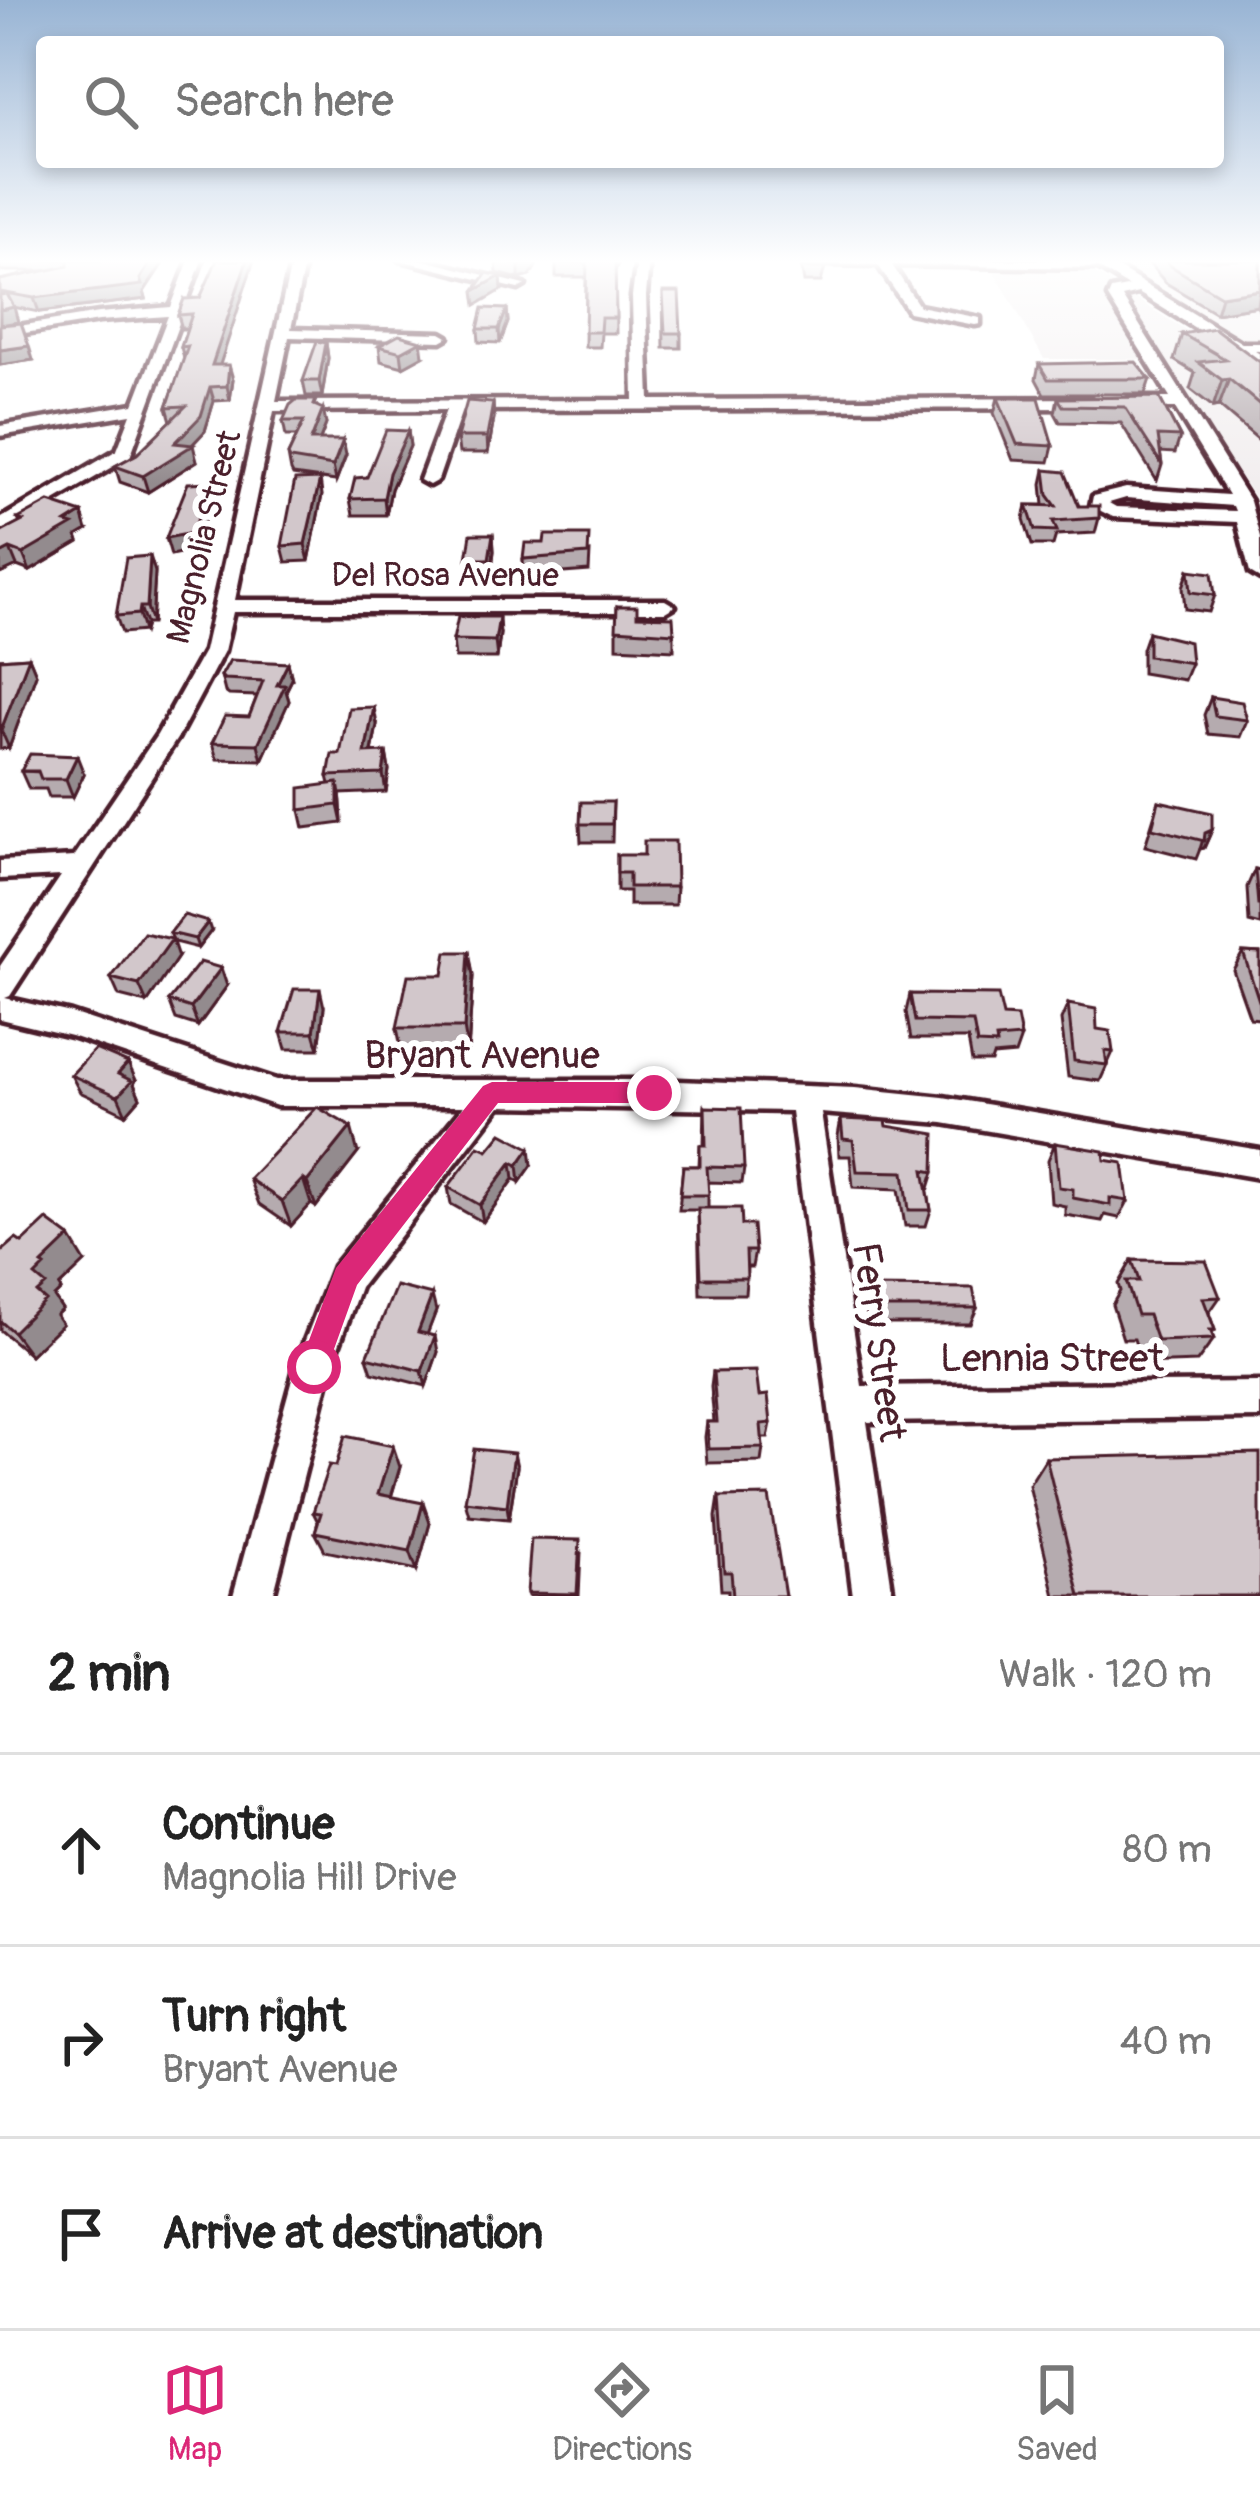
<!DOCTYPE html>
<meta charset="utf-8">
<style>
:root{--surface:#fff;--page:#f2f2f2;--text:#222;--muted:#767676;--line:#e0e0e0;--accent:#db2777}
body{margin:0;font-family:Pangolin,sans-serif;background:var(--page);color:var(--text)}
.stop{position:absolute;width:36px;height:36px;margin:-27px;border:9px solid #db2777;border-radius:50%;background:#fff}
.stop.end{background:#db2777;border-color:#fff;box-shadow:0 3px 12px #0008}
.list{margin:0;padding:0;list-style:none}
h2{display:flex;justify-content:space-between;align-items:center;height:156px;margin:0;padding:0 48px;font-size:51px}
h2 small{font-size:39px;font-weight:400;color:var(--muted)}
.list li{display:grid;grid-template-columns:78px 1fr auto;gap:36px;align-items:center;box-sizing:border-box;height:192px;padding:0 48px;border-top:3px solid var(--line)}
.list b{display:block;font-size:45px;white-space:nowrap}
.list p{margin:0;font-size:39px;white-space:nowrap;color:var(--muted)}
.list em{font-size:39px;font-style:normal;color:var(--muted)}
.icon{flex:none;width:66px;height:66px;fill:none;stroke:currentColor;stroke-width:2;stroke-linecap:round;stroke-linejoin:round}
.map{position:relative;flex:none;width:1260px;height:1596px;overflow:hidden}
.search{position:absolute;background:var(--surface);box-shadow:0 6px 18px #0003;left:36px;right:36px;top:36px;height:132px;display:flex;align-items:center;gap:30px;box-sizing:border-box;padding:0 42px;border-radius:12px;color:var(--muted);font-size:45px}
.sheet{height:732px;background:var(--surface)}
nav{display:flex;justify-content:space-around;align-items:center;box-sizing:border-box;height:168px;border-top:3px solid var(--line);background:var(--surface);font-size:33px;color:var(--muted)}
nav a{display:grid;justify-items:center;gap:6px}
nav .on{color:var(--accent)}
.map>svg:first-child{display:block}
.built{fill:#f2eeef}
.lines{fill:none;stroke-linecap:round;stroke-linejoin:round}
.minor-casing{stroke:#4a1f2b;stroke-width:9}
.major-casing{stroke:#4a1f2b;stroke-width:9}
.minor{fill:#fff;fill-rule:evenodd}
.major{fill:#fff;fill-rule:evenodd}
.wall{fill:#b5abaf;stroke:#4a1f2b;stroke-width:3}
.shaded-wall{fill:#938b8e;stroke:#4a1f2b;stroke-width:3}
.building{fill:#d2c7cb;stroke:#4a1f2b;stroke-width:3}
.route{fill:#db2777}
.labels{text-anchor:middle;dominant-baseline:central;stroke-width:12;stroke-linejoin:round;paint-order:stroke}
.street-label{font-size:33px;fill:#4a1f2b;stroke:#fff}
.near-street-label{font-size:39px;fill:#4a1f2b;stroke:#fff}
</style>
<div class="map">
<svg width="1260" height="1596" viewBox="0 0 1260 1596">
<rect width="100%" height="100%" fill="#fff"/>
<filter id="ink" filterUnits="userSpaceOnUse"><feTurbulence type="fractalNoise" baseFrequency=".00833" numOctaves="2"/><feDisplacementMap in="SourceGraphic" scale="24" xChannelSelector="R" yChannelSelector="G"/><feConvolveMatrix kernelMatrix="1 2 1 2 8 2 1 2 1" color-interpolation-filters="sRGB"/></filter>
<g filter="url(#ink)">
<!-- built -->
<path class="built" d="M988,260H1073L1260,376V505L1161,359H1044Z
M1110,260H1260V348L1177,300Z"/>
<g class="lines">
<defs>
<path id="minor" d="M189,260H202L130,457L0,533V519L117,450L131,414L0,436V426L134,404L168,316L99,321L0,337V329L99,313L171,307Z
M292,260H305L291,329L441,333L448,337L441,341L289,337L276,401L634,400L632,296L637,260H649L646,296L650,400L1089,398L1097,403L1089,408L462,410L438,480L429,485L420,480L446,410L274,411L235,600H665L675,606L665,612H233L224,651L178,737L10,996L5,998L71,1013L277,1080H654L855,1088L943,1097L1260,1150V1178L943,1123L821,1113L862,1386L1260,1382V1418L867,1422L893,1596H853L791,1111L500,1106L360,1287L333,1361L273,1596H233L297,1361L334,1266L464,1106H277L71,1036L0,1019V966L61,876L0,879V861L74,857L157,735L204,651Z
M400,260H424L525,285L518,289Z
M821,260H1099L1106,264L1099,268L892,265L919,306L980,318V324L975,325L909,312L878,265L827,264Z
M1137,285L1144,289L1142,292L1122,297L1250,501L1260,538V579L1250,573L1237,522L1113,517L1091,506L1093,496L1126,488L1228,495L1175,408H1130L1122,403L1130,398H1170L1108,297L1111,290ZM1126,498L1233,506L1235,511L1116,507L1109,503Z
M1235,343H1260V351L1230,350L1228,347Z"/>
<path id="major" d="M1085,260H1105L1260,354V368Z"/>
</defs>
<!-- minor casing -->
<use href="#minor" class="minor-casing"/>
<!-- major casing -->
<use href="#major" class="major-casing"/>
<!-- minor -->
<use href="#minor" class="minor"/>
<!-- major -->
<use href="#major" class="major"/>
</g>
<!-- wall -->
<path class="wall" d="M0,260H165L144,291L146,299L39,312L13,307L18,322L1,325L33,360L0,365V280L45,271H0Z
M496,260H539L530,276L519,279L497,273Z
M556,260H620L615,271L616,333H601L600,347H585L586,277H556Z
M665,260H703L665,263Z
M800,260H827L821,282H804Z
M1146,260H1260V312L1258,306L1216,313L1166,283Z
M663,292L681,333V348H664Z
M184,299L220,365L233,379L230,400L214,401L205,431L192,445L197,461L148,492L120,482L115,466L137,454L171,421L167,407L184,359L181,347L187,329H182L178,315Z
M507,309L508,322L500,343L479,342L478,329Z
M1182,334L1260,362V441L1219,406L1213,407L1190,389L1195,373L1174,360Z
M326,343L328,358L322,396H306L303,381Z
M379,346L423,356L403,367L381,361Z
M1039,364L1150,379L1145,394H1044L1036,379Z
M1159,397L1180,437L1175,453L1160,452L1162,465L1157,481L1121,423L1060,422L1055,413L1058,398Z
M998,398L1053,446L1049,462L1013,460L994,413Z
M493,403L494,418L488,453H459L457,437Z
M317,406L326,424L320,440L346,455L336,481L293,475L291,471L288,455L297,436H286L283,421Z
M408,431L410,446L391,489L386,515H353L350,499Z
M1045,470L1079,506L1099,518L1095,533L1056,535L1053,545H1032L1024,519L1027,505H1044L1042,484Z
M322,495L309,561L286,562L282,546Z
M18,519L87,530L77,536L79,542L30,571L17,566L0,574V533L20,523Z
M493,534L494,551L491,576H469L467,559Z
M590,552L589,571L524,576L523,559Z
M1189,570L1215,595L1209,612L1185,609L1183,587Z
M155,572L152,624H146L144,631L122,633L116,616Z
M617,606L674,633V650L617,647Z
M1148,632L1191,663L1184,680L1142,673V649Z
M500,634L497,658H455L453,640Z
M29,657L36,674L9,748L0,749V659Z
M288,663L292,679L286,691L289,701L262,760L217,759L212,743L249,717L257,696L229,695L225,692L221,676Z
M1211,697L1247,720L1240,737L1208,734L1204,715Z
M377,725L372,753L386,752L389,770L386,792L340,794L342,823L304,828L300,810L330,784L328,776L340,754Z
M21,771L84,774L73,797H49L46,789H29Z
M1159,801L1212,830L1204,848L1200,849L1196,859L1145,846Z
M613,802L612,842H581L580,824Z
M617,855L676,887L675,905H629V891H617Z
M1255,869L1260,870V925L1249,922L1247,887Z
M211,931L198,948L174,942L170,933Z
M469,952L473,976L468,1052H402L397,1028L443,975Z
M1243,952L1260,953V1019L1250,1018L1233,970Z
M178,957L147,1003L119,996L111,978Z
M227,986L198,1026L176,1019L169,1001Z
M910,994L1003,1016L1021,1037L1015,1054L993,1056L991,1062H972L968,1039H911L906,1012Z
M1068,1004L1097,1029L1113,1052L1100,1081L1068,1077L1061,1020Z
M324,1007L319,1049H286L281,1032Z
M71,1075L136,1080L134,1084L140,1098L126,1114L80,1092Z
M705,1107L744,1168L742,1183L708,1182V1208L742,1225L755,1251L752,1267H747L745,1294H700L698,1210H679L683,1166H699L700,1145H704Z
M841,1119L887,1126L934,1172L929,1188L927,1187L931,1210L926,1226H905L899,1189L853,1187L850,1156H839L838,1136Z
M1055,1143L1105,1160L1128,1201L1119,1218L1105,1215L1102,1221L1065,1215V1206L1051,1203L1048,1160Z
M488,1150L532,1165L520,1182L514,1179L483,1222L451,1204L448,1187Z
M358,1153L316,1207L311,1204L291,1226L259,1204L249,1179Z
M22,1243L85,1262L59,1287L61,1290L54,1297L62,1309L56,1315L62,1324L30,1355L0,1330V1253Z
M1132,1260L1220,1297L1209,1313L1215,1330L1212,1334L1214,1339L1197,1362L1142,1364L1134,1339H1123L1112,1305L1120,1291L1118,1284Z
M869,1287L977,1308L970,1324H868L865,1303Z
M436,1311L427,1334L438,1352L426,1386L372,1372L367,1357Z
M713,1372L759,1396L771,1423L768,1438H762L763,1448L761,1462L707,1463L705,1437L707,1422H714L711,1387Z
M1046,1458L1260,1596H1055L1029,1485Z
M400,1467L391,1497L430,1523L417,1570L325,1551L315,1532L318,1522L313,1512Z
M517,1467L509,1519L469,1515L465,1501Z
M719,1497L785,1596H728V1590H721L716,1517Z
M581,1553L579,1596H528L527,1593Z"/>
<!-- shaded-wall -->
<path class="shaded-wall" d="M152,260H165L144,292L146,299L39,312L34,298L140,279Z
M247,260H254L215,380L212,365Z
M530,260L539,261L530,276L519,279V265Z
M501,276L502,290L476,305L474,291Z
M1260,290L1258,306L1216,313L1221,296Z
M14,307L18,322L0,325V310Z
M507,309L508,322L500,343L499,329Z
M421,341L423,356L403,367L401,352Z
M326,343L328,358L322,396L319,381Z
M29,346L33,360L0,365V350Z
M229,365L233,379L230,400L227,386Z
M1229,379L1219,406L1213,407L1222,380Z
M210,387L214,401L205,431L189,448L193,445L197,461L148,492L143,476L175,443Z
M493,403L494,418L488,453L487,437Z
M323,409L326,424L314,455L311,440Z
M408,431L410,446L391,489L386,515L384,498L389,473Z
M343,440L346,455L336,481L333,466Z
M320,479L322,495L309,561L305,544Z
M210,482L214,498L198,549L171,555L166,538Z
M82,513L87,530L77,536L79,542L30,571L23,554L66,523Z
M493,534L494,551L491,576L489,559Z
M10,549L17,566L0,574V554Z
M150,556L155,572L152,624L147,607Z
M140,607L146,624L144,631L139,614Z
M499,617L500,634L497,658L495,641Z
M29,657L36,674L9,748L1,730Z
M288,663L292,679L286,691L289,701L262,760L258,744L277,685Z
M374,707L377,725L368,771L365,753Z
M386,752L389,770L386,792L383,774Z
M77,756L84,774L73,797L66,779Z
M338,783L341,801L342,823L338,805Z
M1212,830L1204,848L1200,849L1205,833Z
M208,922L211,931L198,948L195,939Z
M172,939L178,957L147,1003L139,985Z
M469,952L473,976L468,1052L464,1028Z
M221,968L227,986L198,1026L191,1008Z
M320,989L324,1007L319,1049L314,1032Z
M128,1063L136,1080L134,1084L140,1098L126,1114L118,1096V1074Z
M351,1127L358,1153L316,1207L307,1182Z
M530,1148L532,1165L520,1182L518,1165Z
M512,1162L514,1179L483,1222L480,1205Z
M303,1179L311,1204L291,1226L282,1201Z
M70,1237L85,1262L59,1287L61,1290L54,1297L62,1309L56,1315L62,1324L30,1355L13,1332L37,1293L35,1276L42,1264Z
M432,1295L436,1311L422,1348L418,1332Z
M435,1336L438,1352L426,1386L422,1371Z
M393,1446L400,1467L386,1514L378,1494Z
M514,1453L517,1467L509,1519L507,1506Z
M423,1503L430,1523L417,1570L410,1551Z"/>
<!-- building -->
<path class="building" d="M68,260H152L140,279L142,285L34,298L0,292V280L68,266Z
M217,260H247L212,365H229L227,386L210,387L201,416L175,443L193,445L143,476L115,466L137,454L186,406L167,407L188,346L181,347L192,314L178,315L184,299L200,298Z
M497,260H530L519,265Z
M556,260H615L616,318H601L600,332H585L587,263H556Z
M804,260H826L823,268H805Z
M1165,260H1260V290L1221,296L1171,266Z
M487,273L501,276L474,291Z
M663,292H679L681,333H665Z
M7,294L14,307L0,310V295Z
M483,308L507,309L499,329H478Z
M21,323L29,346L0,350V325Z
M1214,328L1260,362V405L1229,379L1222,380L1198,362L1225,359L1182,334Z
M399,335L421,341L401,352L379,346Z
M317,341L326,343L319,381H303Z
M1136,362L1150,379H1048L1039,364Z
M1159,397L1180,437L1158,436L1162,465L1125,407L1063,406L1058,398Z
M998,398H1039L1053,446L1017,444Z
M296,400H316L314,405L323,409L311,440H343L333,466L290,459L288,455L304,421H283L290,405Z
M467,401L493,403L487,437H457Z
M386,430L408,431L389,473L384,498L350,499L355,478L367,477Z
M1045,470L1065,472L1079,506H1099V518L1053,521L1057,531L1035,530L1027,505L1056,506L1048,495Z
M320,479L305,544L282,546L295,480Z
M210,482L193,533L166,538L188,483Z
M49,502L82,513L66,523L73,525L23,554L10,549L0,554V533L23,521L18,519Z
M471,534H493L489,559H467Z
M545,535H589L588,554L523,559L525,543H544Z
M150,556L147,607H140L139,614L116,616L126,558Z
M1189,570L1212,573L1215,595L1191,592Z
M617,606H637V616L673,617L674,633L616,629Z
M458,617H499L495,641L453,640Z
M1148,632L1189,642L1191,663L1148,656Z
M29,657L1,730H0V659Z
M230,660L288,663L277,685H285L258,744L212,743L225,716L249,717L263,681L224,679L221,676Z
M1211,697L1242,702L1247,720L1215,716Z
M374,707L365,753L386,752L383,774L328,776L332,754H340L349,708Z
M30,754L77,756L66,779H41L38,771H21Z
M338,783V805L300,810V788Z
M1159,801L1212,813V830L1205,833L1204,841L1152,828Z
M581,802H613L612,824H580Z
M644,841H675L676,887H629V873H617V855H644Z
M1255,869L1260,870V905H1258Z
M184,915L208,922L195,939L170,933Z
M144,933L172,939L139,985L111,978Z
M447,952H469L464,1028H397L408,975H443Z
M1243,952L1260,953V1001H1259Z
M200,962L221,968L191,1008L169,1001Z
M294,989H320L314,1032H281Z
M910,994L998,995L1003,1016L1017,1017L1021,1037L996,1039L997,1045L977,1044L973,1022L915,1021Z
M1068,1004L1096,1009L1097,1029L1110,1031L1113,1052L1105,1051L1107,1065L1074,1061Z
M95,1049L128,1063L118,1074L132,1081L118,1096L71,1075Z
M317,1107L351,1127L307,1182L303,1179L282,1201L249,1179Z
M705,1107L741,1108L744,1168L707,1167L709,1195H680L683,1166H700V1145H706Z
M841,1119L886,1121L887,1126L935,1134L934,1172L924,1170L931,1210H909L904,1172L857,1171L853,1140L843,1139Z
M502,1133L530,1148L518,1165L512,1162L480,1205L448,1187L479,1146L488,1150Z
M1055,1143L1104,1151L1105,1160L1123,1163L1128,1201L1110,1198V1205L1073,1198V1189L1059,1187Z
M698,1208H741L742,1225H753L755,1251H746L747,1278H701Z
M47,1220L70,1237L42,1264L45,1266L35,1276L46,1285L37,1293L45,1300L13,1332L0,1321V1253L16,1239L22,1243Z
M1132,1260L1206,1261L1220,1297L1203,1298L1215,1330H1210L1214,1339L1157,1341L1148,1315H1137L1126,1281H1139Z
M396,1286L432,1295L418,1332L435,1336L422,1371L367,1357Z
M869,1287L973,1288L977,1308H872Z
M756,1371L759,1396L768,1395L771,1423L761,1424L763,1448L709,1449L707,1422H717L713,1372Z
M345,1436L393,1446L378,1494L423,1503L410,1551L315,1532L321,1513L313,1512L329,1465L336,1466Z
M474,1449L514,1453L507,1506L465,1501Z
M1260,1453V1596H1080L1046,1458Z
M769,1496L785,1596H733L731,1572H724L719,1497Z
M531,1539L580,1540L577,1594L527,1593Z"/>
</g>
<!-- sky -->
<linearGradient id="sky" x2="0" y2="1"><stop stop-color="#98b4d4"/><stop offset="0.54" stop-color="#fff"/><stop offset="1" stop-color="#fff" stop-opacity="0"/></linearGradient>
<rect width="1260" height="484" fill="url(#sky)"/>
<!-- route -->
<path class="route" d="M492,1082H654L667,1093L654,1103H498L357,1285L324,1377L314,1381L303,1377L299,1367L336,1268L483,1086Z"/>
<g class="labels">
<!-- street labels -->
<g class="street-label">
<text transform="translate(204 537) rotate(-76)">Magnolia Street</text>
<text x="445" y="575">Del Rosa Avenue</text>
</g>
<!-- near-street labels -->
<g class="near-street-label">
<text x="482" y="1055">Bryant Avenue</text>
<text transform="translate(879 1342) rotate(82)">Ferry Street</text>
<text x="1052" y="1358">Lennia Street</text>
</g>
</g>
</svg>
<div class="stop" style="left:314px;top:1367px"></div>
<div class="stop end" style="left:654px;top:1093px"></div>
<div class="search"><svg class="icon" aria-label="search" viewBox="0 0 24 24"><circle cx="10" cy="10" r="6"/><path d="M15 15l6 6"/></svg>Search here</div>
</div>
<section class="sheet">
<h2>2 min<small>Walk · 120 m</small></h2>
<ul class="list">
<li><svg class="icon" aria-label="ahead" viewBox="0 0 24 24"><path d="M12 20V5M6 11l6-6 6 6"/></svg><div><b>Continue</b><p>Magnolia Hill Drive</p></div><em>80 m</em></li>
<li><svg class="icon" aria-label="right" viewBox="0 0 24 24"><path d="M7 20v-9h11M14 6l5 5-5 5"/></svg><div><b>Turn right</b><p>Bryant Avenue</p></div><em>40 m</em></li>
<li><svg class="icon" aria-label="arrive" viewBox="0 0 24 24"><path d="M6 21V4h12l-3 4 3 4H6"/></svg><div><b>Arrive at destination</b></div></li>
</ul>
</section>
<nav>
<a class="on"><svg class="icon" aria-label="map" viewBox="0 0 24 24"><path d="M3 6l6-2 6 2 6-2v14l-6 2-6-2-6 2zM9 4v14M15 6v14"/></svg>Map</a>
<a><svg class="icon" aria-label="directions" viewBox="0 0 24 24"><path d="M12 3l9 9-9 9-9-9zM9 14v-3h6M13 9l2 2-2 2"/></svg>Directions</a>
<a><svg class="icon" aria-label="saved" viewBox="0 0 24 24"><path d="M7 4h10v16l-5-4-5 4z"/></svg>Saved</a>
</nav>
